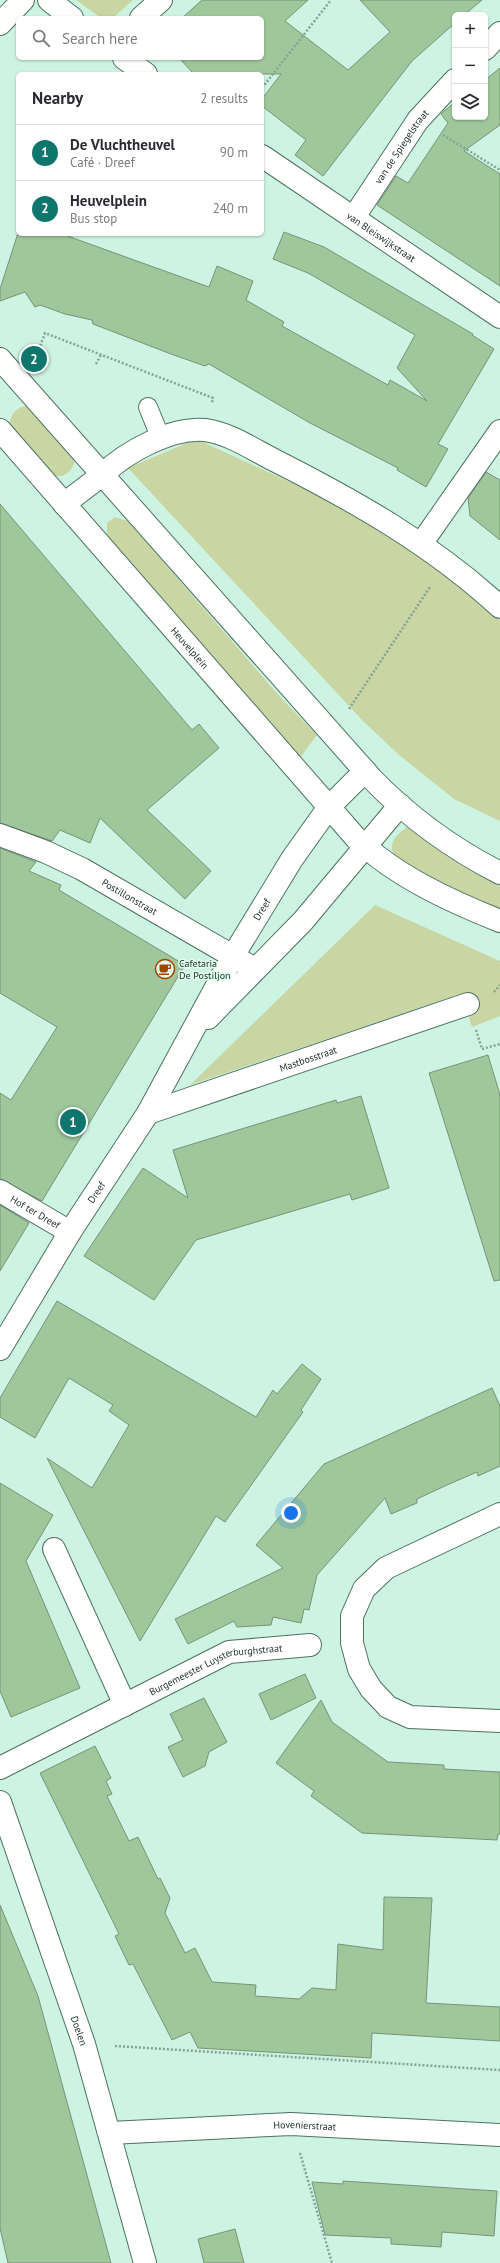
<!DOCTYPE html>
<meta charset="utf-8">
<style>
:root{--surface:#fff;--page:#f2f2f3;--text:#2b2b33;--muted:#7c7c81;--line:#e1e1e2;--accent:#0f766e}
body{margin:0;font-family:"PT Sans",sans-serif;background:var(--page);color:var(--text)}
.controls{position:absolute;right:12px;top:12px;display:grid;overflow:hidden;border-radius:6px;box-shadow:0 1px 3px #0004}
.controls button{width:36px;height:36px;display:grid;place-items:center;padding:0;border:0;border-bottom:1px solid var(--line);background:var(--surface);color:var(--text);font:20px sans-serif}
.you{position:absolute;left:291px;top:1513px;width:14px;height:14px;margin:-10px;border:3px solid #fff;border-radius:50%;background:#1a73e8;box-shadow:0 0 0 6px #1a73e833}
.badge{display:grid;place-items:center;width:26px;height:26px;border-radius:50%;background:var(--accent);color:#fff;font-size:13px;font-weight:700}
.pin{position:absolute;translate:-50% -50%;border:2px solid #fff;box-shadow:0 1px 4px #0006}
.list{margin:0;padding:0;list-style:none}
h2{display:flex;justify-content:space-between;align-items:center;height:52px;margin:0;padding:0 16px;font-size:17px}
h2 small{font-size:13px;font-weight:400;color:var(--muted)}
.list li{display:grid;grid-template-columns:26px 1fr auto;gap:12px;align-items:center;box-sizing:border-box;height:56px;padding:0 16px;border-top:1px solid var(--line)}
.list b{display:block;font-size:15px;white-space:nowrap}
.list p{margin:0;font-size:13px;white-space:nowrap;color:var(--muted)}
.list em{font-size:13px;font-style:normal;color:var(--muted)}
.icon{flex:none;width:22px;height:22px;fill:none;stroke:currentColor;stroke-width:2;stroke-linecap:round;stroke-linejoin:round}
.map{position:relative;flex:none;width:500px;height:2263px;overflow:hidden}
.search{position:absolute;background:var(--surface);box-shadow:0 1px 3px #0004;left:16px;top:16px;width:248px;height:44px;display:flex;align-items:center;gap:10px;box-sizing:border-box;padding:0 14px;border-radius:6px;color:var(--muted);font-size:15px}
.panel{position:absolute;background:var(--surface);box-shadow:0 1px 3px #0004;left:16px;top:72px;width:248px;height:164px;border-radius:6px}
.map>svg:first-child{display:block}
.green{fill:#c9d5a2}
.building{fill:#9fc79b;stroke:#7a9278}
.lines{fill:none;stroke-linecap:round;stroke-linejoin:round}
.service-casing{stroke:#4e7162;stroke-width:20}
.minor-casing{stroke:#4e7162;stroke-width:24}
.tertiary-casing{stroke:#4e7162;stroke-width:24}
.path{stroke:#85a295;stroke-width:2.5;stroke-dasharray:2 2;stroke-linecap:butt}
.service{stroke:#fff;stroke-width:18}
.minor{stroke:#fff;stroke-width:22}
.tertiary{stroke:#fff;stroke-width:22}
.labels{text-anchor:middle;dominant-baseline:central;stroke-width:3;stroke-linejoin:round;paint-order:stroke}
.street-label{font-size:10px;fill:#1c2a24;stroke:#e0fff1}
.poi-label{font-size:10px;fill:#1c2a24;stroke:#e0fff1;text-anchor:start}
</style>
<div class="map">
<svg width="500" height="2263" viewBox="0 0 500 2263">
<rect width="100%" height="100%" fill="#cdf4e2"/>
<!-- green -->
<path class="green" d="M76,0H133L113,18H101Z
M30,406L75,458C74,470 66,478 54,476L9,425C11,413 17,406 30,406Z
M196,439L366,517L478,597L500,620V821L454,799L398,754L363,721L128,468Z
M115,517L128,521L281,698L317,735L299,759L107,539V523Z
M407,827L462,865L500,884V910L439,882L394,856C388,841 396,836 407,827Z
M375,905L500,961V1016L472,1027L461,994L190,1085Z"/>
<!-- building -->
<path class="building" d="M202,0H308L285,21L348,70L390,32L360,0H482L464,15H455V23L412,61L323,176L295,155L306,140L262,106V99L281,74H194L179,58H262V18H182Z
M500,68V125L464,151L500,174V286L377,205L396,176L408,183L448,123L441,114L443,112L455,102V117H485V80Z
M284,232L324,247L473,334L472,335L494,349L438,444L448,449L426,487L397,470L398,468L310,423L209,364L205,366L171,354L93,324L92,320L65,314L40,305L35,307L25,292L0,301V289L18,233L62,234L209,287L217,266L253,281L246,300L284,322L282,326L388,385L390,380L427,401L397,368L415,335L308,273L273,259Z
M486,472L500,480V540L470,516L468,498Z
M0,504L192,730L199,724L219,748L147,810L211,871L185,899L100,818L90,843L60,830L52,841L0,823Z
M0,848L36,862L29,871L61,885L59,890L185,965L42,1201L0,1179V1093L11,1100L57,1027L0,993Z
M488,1055L500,1095V1280L494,1281L429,1073Z
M361,1096L389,1188L352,1200L350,1194L196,1240L154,1300L84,1256L143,1168L188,1198L173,1150L336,1100L337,1103Z
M0,1205L29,1223L0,1271Z
M57,1301L256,1417L273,1390L277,1394L302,1364L321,1379L301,1410L303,1412L225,1522L216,1516L140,1641L47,1458L92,1488L129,1425L109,1411L113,1405L69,1378L35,1438L0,1417V1398Z
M492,1388L500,1406V1466L478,1476L477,1472L447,1485L417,1499V1503L391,1514L385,1498L317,1575L309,1610L304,1609L301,1623L273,1617L271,1625L237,1627L234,1621L188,1644L175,1619L283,1568L256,1545L324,1464Z
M0,1483L53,1515L26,1561L80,1688L11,1717L0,1691Z
M305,1674L316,1698L271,1720L259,1694Z
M204,1698L227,1742L209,1752L205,1766L183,1777L168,1747L183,1740L170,1714Z
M321,1700L332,1722L388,1762L444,1765V1769L500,1772V1834H498L497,1840L362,1833L311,1796L314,1791L276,1763Z
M95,1746L111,1778L106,1781L112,1794L107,1796L129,1841L138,1837L158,1879L160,1878L170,1898L165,1913L185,1953L195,1948L212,1982L256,1985L255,1996L299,1999L312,1988L336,1990L338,1944L383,1950L384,1897L432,1898L426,2003L500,2007V2041L372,2033L371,2058L198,2048L190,2032L172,2040L133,1964L129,1965L115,1936L119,1934L40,1773Z
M0,1905L38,1996L111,2263H8L0,2228Z
M343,2181L497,2191L494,2236L442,2232L441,2247L391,2244V2238L325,2235L312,2182L343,2184Z
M235,2229L244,2263H204L198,2239Z"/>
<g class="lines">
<defs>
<path id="service" d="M148,407L161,439"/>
<g id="minor">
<path d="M49,0L72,18"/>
<path d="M141,18L161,0"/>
<path d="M0,24L23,0"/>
<path d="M485,49L500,33"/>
<path d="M124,58L146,74"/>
<path id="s1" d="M262,156L500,317"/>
<path id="s2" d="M354,217L418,120L455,80"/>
<path d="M102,475C126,452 171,427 205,430C229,433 254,450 274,460C355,501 433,545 500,607"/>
<path d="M421,544L500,431"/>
<path id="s3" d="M0,835L46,852L82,869L255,969"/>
<path id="s4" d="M148,1113L468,1004"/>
<path id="s5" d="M0,1191L70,1232"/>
<path d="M500,1514L386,1568L364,1589L352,1616V1643L359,1669L371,1689L388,1707L410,1717L500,1721"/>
<path d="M54,1549L125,1705"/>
<path id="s6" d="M0,1768L229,1652L310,1645"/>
<path id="s7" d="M110,2133L291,2124L500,2135"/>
</g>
<g id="tertiary">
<path d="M0,359L372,779C408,816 453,849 500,873"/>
<path id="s8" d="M0,430L356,838C395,876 450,901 500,921"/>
<path d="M64,504L102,475"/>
<path d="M208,1018L303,921L400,805"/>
<path id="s9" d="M0,1349L70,1232L148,1113L233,956L292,859L329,807L365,771"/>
<path id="s10" d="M0,1802L84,2044L145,2263"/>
</g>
</defs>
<!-- service casing -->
<use href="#service" class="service-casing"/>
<!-- minor casing -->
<use href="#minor" class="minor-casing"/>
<!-- tertiary casing -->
<use href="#tertiary" class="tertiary-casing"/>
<!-- path -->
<path class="path" d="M262,88L331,0
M443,135L500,170
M36,357L45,333L213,398L212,403
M96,364L101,355
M349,709L430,587
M494,992L500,985
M476,1030L482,1049L500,1044
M115,2046L500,2070
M300,2153L332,2263"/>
<!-- service -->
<use href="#service" class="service"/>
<!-- minor -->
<use href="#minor" class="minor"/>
<!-- tertiary -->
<use href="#tertiary" class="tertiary"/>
</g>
<!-- icons -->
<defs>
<symbol id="cafe-ring" viewBox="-11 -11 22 22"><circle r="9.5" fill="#e0fff1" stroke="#a54400" stroke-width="1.5"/><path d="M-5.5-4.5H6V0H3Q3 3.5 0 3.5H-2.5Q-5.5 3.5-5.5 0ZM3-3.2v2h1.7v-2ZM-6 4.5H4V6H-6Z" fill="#a54400"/></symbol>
</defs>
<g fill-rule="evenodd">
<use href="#cafe-ring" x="154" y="958" width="22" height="22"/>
</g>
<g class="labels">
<!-- street labels -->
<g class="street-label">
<text stroke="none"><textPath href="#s2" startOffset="85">van de Spiegelstraat</textPath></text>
<text stroke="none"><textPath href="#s1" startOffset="144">van Bleiswijkstraat</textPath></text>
<text stroke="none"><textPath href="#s8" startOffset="289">Heuvelplein</textPath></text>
<text stroke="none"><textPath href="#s3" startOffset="144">Postillonstraat</textPath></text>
<text stroke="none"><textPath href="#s9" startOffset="512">Dreef</textPath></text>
<text stroke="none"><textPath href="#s4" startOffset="169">Mastbosstraat</textPath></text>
<text stroke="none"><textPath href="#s9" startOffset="184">Dreef</textPath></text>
<text stroke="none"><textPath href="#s5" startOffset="41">Hof ter Dreef</textPath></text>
<text stroke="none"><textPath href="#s6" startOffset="239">Burgemeester Luysterburghstraat</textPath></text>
<text stroke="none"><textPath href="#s10" startOffset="242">Doelen</textPath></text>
<text stroke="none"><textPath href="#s7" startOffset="195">Hovenierstraat</textPath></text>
</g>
<!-- poi labels -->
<g class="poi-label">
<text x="179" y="963">Cafetaria<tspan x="179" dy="12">De Postiljon</tspan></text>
</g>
</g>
</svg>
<div class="controls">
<button>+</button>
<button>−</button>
<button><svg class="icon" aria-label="layers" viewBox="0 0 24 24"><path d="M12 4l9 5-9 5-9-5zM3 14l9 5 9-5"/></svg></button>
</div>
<div class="you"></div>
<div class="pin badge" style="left:73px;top:1122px">1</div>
<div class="pin badge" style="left:34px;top:359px">2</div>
<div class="search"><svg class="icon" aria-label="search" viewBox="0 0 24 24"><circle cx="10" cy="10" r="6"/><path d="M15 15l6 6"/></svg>Search here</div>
<section class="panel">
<h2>Nearby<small>2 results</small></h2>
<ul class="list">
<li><span class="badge">1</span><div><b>De Vluchtheuvel</b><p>Café · Dreef</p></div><em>90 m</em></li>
<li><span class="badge">2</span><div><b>Heuvelplein</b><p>Bus stop</p></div><em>240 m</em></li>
</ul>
</section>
</div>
